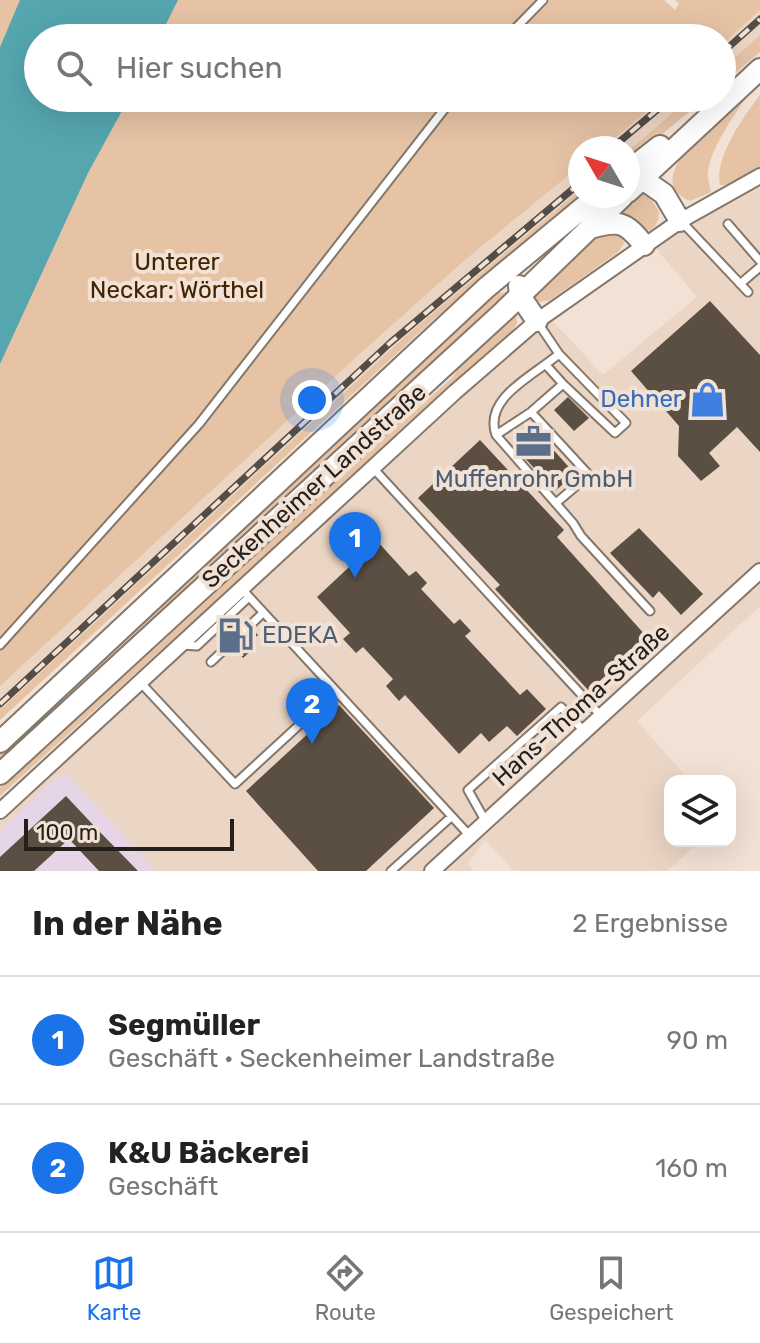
<!DOCTYPE html>
<html lang="de">
<meta charset="utf-8">
<style>
:root{--surface:#fff;--page:#f2f2f2;--text:#222;--muted:#767676;--line:#e0e0e0;--accent:#1a73e8}
body{margin:0;font-family:Rubik,sans-serif;background:var(--page);color:var(--text)}
.controls{position:absolute;right:24px;bottom:24px;display:grid;overflow:hidden;border-radius:16px;box-shadow:0 8px 32px #0002}
.controls button{width:72px;height:72px;display:grid;place-items:center;padding:0;border:0;border-bottom:2px solid var(--line);background:var(--surface);color:var(--text);font:40px sans-serif}
.compass{position:absolute;left:568px;top:136px;width:72px;height:72px;border-radius:50%;background:var(--surface);box-shadow:0 8px 32px #0002;rotate:309deg}
.scale{position:absolute;left:24px;bottom:20px;width:210px;box-sizing:border-box;padding-left:8px;border:4px solid #251f1b;border-top:0;font-size:22px;line-height:28px;white-space:nowrap;color:#251f1b;-webkit-text-stroke:6px #f1e2d5;paint-order:stroke}
.you{position:absolute;left:312px;top:400px;width:28px;height:28px;margin:-20px;border:6px solid #fff;border-radius:50%;background:#1a73e8;box-shadow:0 0 0 12px #1a73e833}
.badge{display:grid;place-items:center;width:52px;height:52px;border-radius:50%;background:var(--accent);color:#fff;font-size:26px;font-weight:700}
.pin{position:absolute;translate:-50% -66px;filter:drop-shadow(0 2px 4px #0008)}
.pin::after{content:'';position:absolute;top:42px;width:28px;height:24px;background:inherit;clip-path:polygon(0 0,100% 0,50% 100%)}
.list{margin:0;padding:0;list-style:none}
h2{display:flex;justify-content:space-between;align-items:center;height:104px;margin:0;padding:0 32px;font-size:34px}
h2 small{font-size:26px;font-weight:400;color:var(--muted)}
.list li{display:grid;grid-template-columns:52px 1fr auto;gap:24px;align-items:center;box-sizing:border-box;height:128px;padding:0 32px;border-top:2px solid var(--line)}
.list b{display:block;font-size:30px;white-space:nowrap}
.list p{margin:0;font-size:26px;white-space:nowrap;color:var(--muted)}
.list em{font-size:26px;font-style:normal;color:var(--muted)}
.icon{flex:none;width:44px;height:44px;fill:none;stroke:currentColor;stroke-width:2;stroke-linecap:round;stroke-linejoin:round}
.map{position:relative;flex:none;width:760px;height:871px;overflow:hidden}
.search{position:absolute;background:var(--surface);box-shadow:0 8px 32px #0002;left:24px;right:24px;top:24px;height:88px;display:flex;align-items:center;gap:20px;box-sizing:border-box;padding:0 28px;border-radius:44px;color:var(--muted);font-size:30px}
.sheet{height:360px;background:var(--surface)}
nav{display:flex;justify-content:space-around;align-items:center;box-sizing:border-box;height:112px;border-top:2px solid var(--line);background:var(--surface);font-size:22px;color:var(--muted)}
nav a{display:grid;justify-items:center;gap:4px}
nav .on{color:var(--accent)}
.map>svg:first-child{display:block}
.built{fill:#ebd5c4}
.education{fill:#e6d5e6}
.green{fill:#e6c3a5}
.water{fill:#55a6af}
.building{fill:#5b4f44}
.lines{fill:none;stroke-linecap:round;stroke-linejoin:round}
.service-casing{stroke:#84776b;stroke-width:11}
.minor-casing{stroke:#84776b;stroke-width:18}
.secondary-casing{stroke:#84776b;stroke-width:24}
.service{stroke:#fff;stroke-width:7}
.minor{stroke:#fff;stroke-width:14}
.secondary{stroke:#fff;stroke-width:20}
.rail-casing{stroke:#544c46;stroke-width:7}
.rail{stroke:#f1e2d5;stroke-width:4;stroke-dasharray:12;stroke-linecap:butt}
.labels{text-anchor:middle;dominant-baseline:central;stroke-width:8;stroke-linejoin:round;paint-order:stroke}
.park-label{font-size:24px;fill:#422301;stroke:#f1e2d5}
.shop-label{font-size:24px;fill:#366cbe;stroke:#f1e2d5;text-anchor:end}
.service-label{font-size:24px;fill:#4e5e75;stroke:#f1e2d5}
.street-label{font-size:24px;fill:#251f1b;stroke:#f1e2d5}
</style>
<div class="map">
<svg width="760" height="871" viewBox="0 0 760 871">
<rect width="100%" height="100%" fill="#f1e2d5"/>
<!-- built -->
<path class="built" d="M760,10V35L722,69V45Z
M663,98H690L628,151V148H603Z
M580,166V190L409,333L0,710V686L352,361L465,260Z
M755,181L760,189V606L637,721L690,781H670V841H700L667,871H514L485,840L468,864L474,871H0V821L430,423L549,317L603,375L697,297L653,245Z"/>
<!-- education -->
<path class="education" d="M67,774L156,871H0V831L56,777Z"/>
<!-- green -->
<path class="green" d="M0,0H664L675,10L679,4L675,0H760V10L722,45V38H38V98H663L603,148H580V166L465,260L352,361L0,686Z
M760,35V52L722,84V69Z
M755,86C740,105 710,148 708,172C707,178 710,186 711,192L690,201C668,192 669,178 680,159Z
M760,95V168L727,185H720C714,158 744,116 760,95Z
M690,98H706L628,162V151Z
M640,185L659,211C658,247 626,224 607,216Z
M580,190V196H584L509,255L434,319L0,720V710L409,333Z
M608,228L622,236L624,244L617,253L550,300L540,302L530,298L596,234Z
M510,292L0,762V754L435,348L497,293Z
M516,311L517,323L513,331L0,796V788L305,508L453,377L464,358Z"/>
<!-- water -->
<path class="water" d="M20,0H178L159,38H38V98H129L88,173L0,364V47Z"/>
<!-- building -->
<path class="building" d="M710,301L760,355V452L737,427L709,453L720,466L701,481L678,456L679,426L631,371Z
M568,397L589,418L574,431L554,410Z
M533,427L575,474L555,491L513,445Z
M480,440L564,530L557,537L647,637L589,691L495,589L500,585L418,498Z
M639,528L703,594L681,615L659,591L653,598L610,553Z
M377,541L409,576L416,571L427,583L421,589L454,624L460,619L471,631L465,636L520,695L527,689L546,709L517,736L507,726L489,742L481,733L459,754L405,695L399,701L386,686L393,679L363,647L356,653L343,639L350,633L317,597Z
M239,615L245,621L224,641L218,635Z
M254,631L258,635L251,641L256,646L243,658L239,652L236,654L233,651Z
M339,705L434,808L366,871H318L246,791Z
M66,796L97,829L138,871H99L69,839L34,871H0V857Z"/>
<g class="lines">
<defs>
<path id="service" d="M506,38L543,0
M681,221L748,292
M728,224L760,261
M740,284L760,267
M538,323L559,354L626,423L615,433L563,384
M559,354C533,376 483,398 496,435L573,523L581,536L650,611
M531,412L589,475L556,503
M496,435L531,412L563,384L546,365
M373,468L601,716
M241,588L470,836
M0,645L199,424L453,98
M183,645L197,646L249,597
M211,662L263,613
M140,682L235,784L335,692
M486,822L468,790L561,707L584,731
M391,871L451,817"/>
<path id="minor" d="M0,811L455,392L537,321L680,221L760,176
M432,871L760,571"/>
<path id="secondary" d="M628,171L660,146
M634,173L664,194L680,221
M628,192L760,69
M590,228C619,220 625,221 644,245
M519,286L520,296L537,321
M0,742L486,288L597,196
M0,774L504,311L623,196"/>
</defs>
<!-- service casing -->
<use href="#service" class="service-casing"/>
<!-- minor casing -->
<use href="#minor" class="minor-casing"/>
<!-- secondary casing -->
<use href="#secondary" class="secondary-casing"/>
<!-- service -->
<use href="#service" class="service"/>
<!-- minor -->
<use href="#minor" class="minor"/>
<!-- secondary -->
<use href="#secondary" class="secondary"/>
<defs>
<path id="rail" d="M722,53L760,19
M612,148L671,98
M0,704L390,343L580,183"/>
</defs>
<!-- rail casing -->
<use href="#rail" class="rail-casing"/>
<!-- rail -->
<use href="#rail" class="rail"/>
</g>
<!-- icons -->
<defs>
<symbol id="shop-bare" viewBox="-9 -9 18 18"><path d="M-5-2.5h2.3a2.7 3.5 0 0 1 5.4 0H5L5.5 6h-11ZM-1.5-2.5h3a1.5 2.3 0 0 0-3 0Z" fill="#3f7fe0" stroke="#f1e2d5" stroke-width="2.5" paint-order="stroke"/></symbol>
<symbol id="office-bare" viewBox="-9 -9 18 18"><path d="M-6-3h4V-5.5h4V-3h4V5H-6ZM-1-4.5V-3h2v-1.5ZM-6 0V1H6V0Z" fill="#5c6f8a" stroke="#f1e2d5" stroke-width="2.5" paint-order="stroke"/></symbol>
<symbol id="fuel-bare" viewBox="-9 -9 18 18"><path d="M-5.5-6h7V0h2V4h1.3V-2.5L3-4.5l.8-.8L6-3V5H2.5V1h-1V6h-7ZM-4.2-4.7v3.2H.2V-4.7Z" fill="#5c6f8a" stroke="#f1e2d5" stroke-width="2.5" paint-order="stroke"/></symbol>
</defs>
<g fill-rule="evenodd">
<use href="#shop-bare" x="682" y="374" width="51" height="51"/>
<use href="#office-bare" x="508" y="416" width="51" height="51"/>
<use href="#fuel-bare" x="210" y="610" width="51" height="51"/>
</g>
<g class="labels">
<!-- park labels -->
<g class="park-label">
<text x="177" y="262">Unterer<tspan x="177" dy="28">Neckar: Wörthel</tspan></text>
</g>
<!-- shop labels -->
<g class="shop-label">
<text x="682" y="399">Dehner</text>
</g>
<!-- service labels -->
<g class="service-label">
<text x="534" y="479">Muffenrohr GmbH</text>
<text x="262" y="635" text-anchor="start">EDEKA</text>
</g>
<!-- street labels -->
<g class="street-label">
<text transform="translate(314 486) rotate(-42)">Seckenheimer Landstraße</text>
<text transform="translate(581 705) rotate(-42)">Hans-Thoma-Straße</text>
</g>
</g>
</svg>
<div class="controls">
<button><svg class="icon" aria-label="layers" viewBox="0 0 24 24"><path d="M12 4l9 5-9 5-9-5zM3 14l9 5 9-5"/></svg></button>
</div>
<svg class="compass" viewBox="-18 -18 36 36"><path d="M0-13l5 13h-10z" fill="#e53935"/><path d="M0 13l5-13h-10z" fill="#767676"/></svg>
<div class="scale">100 m</div>
<div class="you"></div>
<div class="pin badge" style="left:355px;top:578px">1</div>
<div class="pin badge" style="left:312px;top:744px">2</div>
<div class="search"><svg class="icon" aria-label="search" viewBox="0 0 24 24"><circle cx="10" cy="10" r="6"/><path d="M15 15l6 6"/></svg>Hier suchen</div>
</div>
<section class="sheet">
<h2>In der Nähe<small>2 Ergebnisse</small></h2>
<ul class="list">
<li><span class="badge">1</span><div><b>Segmüller</b><p>Geschäft · Seckenheimer Landstraße</p></div><em>90 m</em></li>
<li><span class="badge">2</span><div><b>K&amp;U Bäckerei</b><p>Geschäft</p></div><em>160 m</em></li>
</ul>
</section>
<nav>
<a class="on"><svg class="icon" aria-label="map" viewBox="0 0 24 24"><path d="M3 6l6-2 6 2 6-2v14l-6 2-6-2-6 2zM9 4v14M15 6v14"/></svg>Karte</a>
<a><svg class="icon" aria-label="directions" viewBox="0 0 24 24"><path d="M12 3l9 9-9 9-9-9zM9 14v-3h6M13 9l2 2-2 2"/></svg>Route</a>
<a><svg class="icon" aria-label="saved" viewBox="0 0 24 24"><path d="M7 4h10v16l-5-4-5 4z"/></svg>Gespeichert</a>
</nav>
